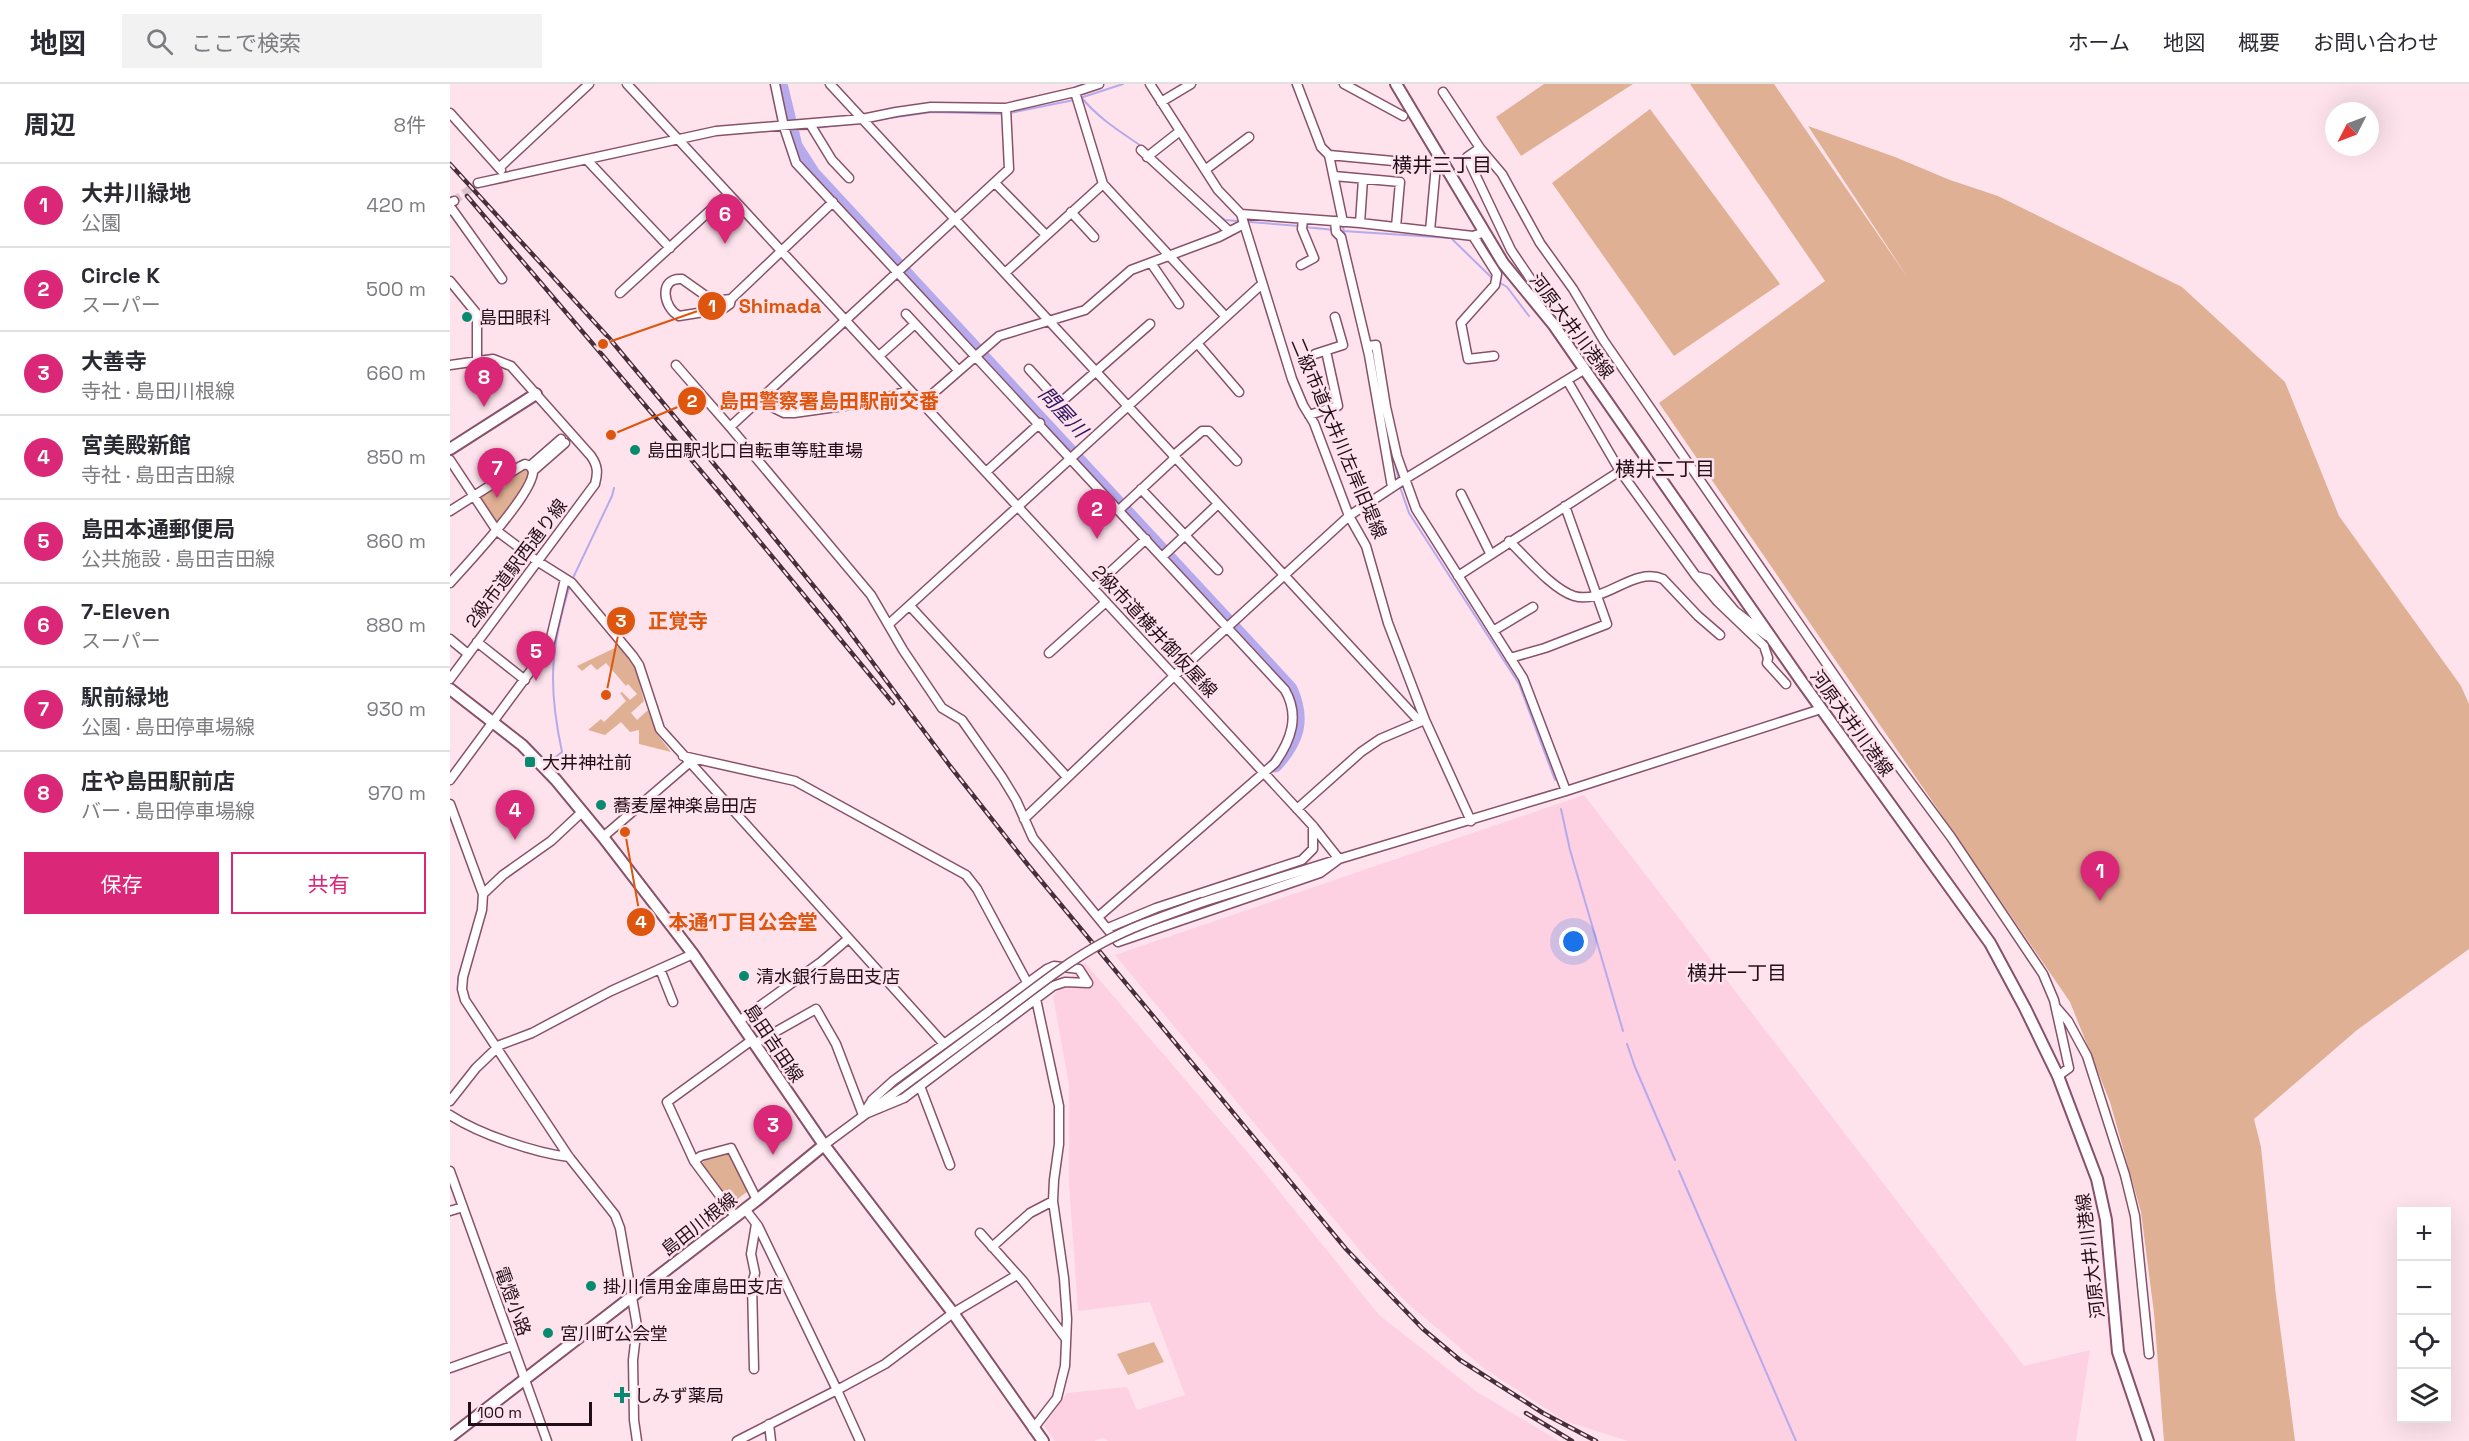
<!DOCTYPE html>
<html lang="ja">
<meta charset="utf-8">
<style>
:root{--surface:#fff;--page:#f2f2f3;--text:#2b2b33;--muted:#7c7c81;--line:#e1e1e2;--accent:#db2777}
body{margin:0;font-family:"Space Grotesk","Noto Sans JP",sans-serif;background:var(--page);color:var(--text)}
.controls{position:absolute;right:18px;bottom:18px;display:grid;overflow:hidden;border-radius:0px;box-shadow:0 6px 24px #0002}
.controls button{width:54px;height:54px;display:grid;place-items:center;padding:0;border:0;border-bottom:2px solid var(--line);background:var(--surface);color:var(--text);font:30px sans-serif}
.compass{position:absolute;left:1875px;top:18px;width:54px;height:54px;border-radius:50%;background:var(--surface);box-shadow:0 6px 24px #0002;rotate:228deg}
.scale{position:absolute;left:18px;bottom:15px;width:124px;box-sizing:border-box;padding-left:6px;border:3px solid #230d18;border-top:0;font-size:16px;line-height:21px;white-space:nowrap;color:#230d18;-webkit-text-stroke:4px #fee3ed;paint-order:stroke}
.you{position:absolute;left:1124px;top:858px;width:21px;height:21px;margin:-15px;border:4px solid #fff;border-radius:50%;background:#1a73e8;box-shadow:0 0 0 9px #1a73e833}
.badge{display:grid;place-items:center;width:39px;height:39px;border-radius:50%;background:var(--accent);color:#fff;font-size:20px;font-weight:700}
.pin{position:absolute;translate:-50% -50px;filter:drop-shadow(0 2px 3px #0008)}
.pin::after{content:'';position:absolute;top:32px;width:21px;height:18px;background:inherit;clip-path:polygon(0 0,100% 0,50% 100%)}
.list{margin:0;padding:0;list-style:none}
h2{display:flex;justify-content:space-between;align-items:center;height:78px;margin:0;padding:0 24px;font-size:26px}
h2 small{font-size:20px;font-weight:400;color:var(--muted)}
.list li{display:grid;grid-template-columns:39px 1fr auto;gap:18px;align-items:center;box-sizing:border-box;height:84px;padding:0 24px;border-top:2px solid var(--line)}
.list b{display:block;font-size:22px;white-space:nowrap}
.list p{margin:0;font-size:20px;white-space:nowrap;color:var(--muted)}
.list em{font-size:20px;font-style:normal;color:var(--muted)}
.actions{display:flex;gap:12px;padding:18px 24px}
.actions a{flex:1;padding:14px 0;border:2px solid var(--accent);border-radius:0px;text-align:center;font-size:21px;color:var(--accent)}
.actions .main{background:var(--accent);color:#fff}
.icon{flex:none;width:33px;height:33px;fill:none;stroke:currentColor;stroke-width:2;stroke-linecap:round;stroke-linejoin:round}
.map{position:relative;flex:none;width:2019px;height:1357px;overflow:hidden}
header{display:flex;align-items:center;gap:36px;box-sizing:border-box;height:84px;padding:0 30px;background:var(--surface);border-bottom:2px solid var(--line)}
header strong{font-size:28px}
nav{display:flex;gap:33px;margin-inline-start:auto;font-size:21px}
.search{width:420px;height:54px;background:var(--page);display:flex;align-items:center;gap:15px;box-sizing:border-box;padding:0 21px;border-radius:0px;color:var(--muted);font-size:22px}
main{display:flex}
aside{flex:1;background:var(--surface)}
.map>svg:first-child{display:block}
.built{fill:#fdd0e2}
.green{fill:#dfb094}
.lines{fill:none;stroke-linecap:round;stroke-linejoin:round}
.stream{stroke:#b6aaec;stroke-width:2}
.river{stroke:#b6aaec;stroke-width:15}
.minor-tunnel{stroke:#ddc3cd;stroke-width:8;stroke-dasharray:8 4;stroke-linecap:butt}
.minor-casing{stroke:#885169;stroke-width:11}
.major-casing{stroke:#885169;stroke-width:14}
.minor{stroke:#fff;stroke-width:8}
.major{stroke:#fff;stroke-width:10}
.rail-casing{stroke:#462f3a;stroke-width:4.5}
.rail{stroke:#fee3ed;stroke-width:2;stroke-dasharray:7;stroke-linecap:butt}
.minor-bridge-casing{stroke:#885169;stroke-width:11;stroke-linecap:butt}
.minor-bridge{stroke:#fff;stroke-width:8}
.poi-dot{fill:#078a6f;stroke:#fee3ed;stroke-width:2}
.labels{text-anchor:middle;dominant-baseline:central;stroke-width:5;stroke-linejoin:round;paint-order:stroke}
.poi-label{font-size:18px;fill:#230d18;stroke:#fee3ed;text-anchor:start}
.street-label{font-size:18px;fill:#230d18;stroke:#fee3ed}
.neighbourhood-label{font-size:20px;fill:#230d18;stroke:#fee3ed}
.water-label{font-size:20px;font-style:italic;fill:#2e1460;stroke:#fee3ed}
.leader{fill:none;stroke:#de550d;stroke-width:2}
.callout-dot{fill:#de550d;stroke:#fee3ed;stroke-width:2}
.mark-label{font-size:18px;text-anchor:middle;font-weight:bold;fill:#fff}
.callout-label{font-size:20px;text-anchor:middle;font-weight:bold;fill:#de550d;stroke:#fee3ed;stroke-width:5;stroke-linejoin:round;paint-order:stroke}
</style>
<header>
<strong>地図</strong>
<div class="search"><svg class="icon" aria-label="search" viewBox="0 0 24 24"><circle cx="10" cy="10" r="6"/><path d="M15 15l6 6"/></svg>ここで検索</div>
<nav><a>ホーム</a><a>地図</a><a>概要</a><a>お問い合わせ</a></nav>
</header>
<main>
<aside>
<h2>周辺<small>8件</small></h2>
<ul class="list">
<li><span class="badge">1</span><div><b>大井川緑地</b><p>公園</p></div><em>420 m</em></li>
<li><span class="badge">2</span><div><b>Circle K</b><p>スーパー</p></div><em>500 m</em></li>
<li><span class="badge">3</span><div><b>大善寺</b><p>寺社 · 島田川根線</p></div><em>660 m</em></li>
<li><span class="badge">4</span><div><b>宮美殿新館</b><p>寺社 · 島田吉田線</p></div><em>850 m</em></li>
<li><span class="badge">5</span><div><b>島田本通郵便局</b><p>公共施設 · 島田吉田線</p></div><em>860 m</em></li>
<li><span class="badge">6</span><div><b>7-Eleven</b><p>スーパー</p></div><em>880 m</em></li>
<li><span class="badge">7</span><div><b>駅前緑地</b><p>公園 · 島田停車場線</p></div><em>930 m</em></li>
<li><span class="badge">8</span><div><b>庄や島田駅前店</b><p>バー · 島田停車場線</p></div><em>970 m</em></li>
</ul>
<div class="actions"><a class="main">保存</a><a>共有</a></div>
</aside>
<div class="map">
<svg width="2019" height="1357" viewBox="0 0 2019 1357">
<rect width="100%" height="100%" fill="#fee3ed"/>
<!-- built -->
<path class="built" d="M1134,711L1574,1282L1640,1266L1626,1357H1178L1115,1337L1035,1285L956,1218L912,1169L665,871Z
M635,879L805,1077L929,1231L1027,1308L1109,1357H658L653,1354L644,1357H605L594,1342L617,1309L677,1303L687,1326L735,1311L700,1218L628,1227L619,1099V1001L603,912Z"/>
<!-- green -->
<path class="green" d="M1094,0H1183L1071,72L1046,33Z
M1240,0H1324L1458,194L1358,42L1445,73L1500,96L1548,112L1732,203L1835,298L1889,432L2011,602L2019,620V865L1907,946L1804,1035L1811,1063L1826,1212L1845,1357H1714L1704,1229L1691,1128L1660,1018L1620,918L1209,319L1375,197Z
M1200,25L1330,200L1224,272L1102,99Z
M72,384L77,385L81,392L50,438L43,439L28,412Z
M169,562L186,585L194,617L181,629L187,636L198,626L207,650L221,668L189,660V646L180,648L171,638L155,651L138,646L151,635L154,638L176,617L170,609L172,608L180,616L187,610L178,600L176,602L156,579L147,586L141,580L132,587L127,582Z
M279,1069L298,1107L281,1120L250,1081L255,1076Z
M704,1258L714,1278L678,1291L667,1270Z"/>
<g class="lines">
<!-- stream -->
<path class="stream" d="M842,0L849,16
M631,13C649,35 671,48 694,64
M630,14L673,0
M560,29L624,16
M425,36L482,28L554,30
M366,44L396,40
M340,46L360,45
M762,126L775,136L849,142
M892,139L913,230
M854,143L885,146
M893,147L1001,154L1042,194
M1047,197L1057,203L1079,232
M943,371L949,397
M950,403L959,429L1069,600L1105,696
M122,496L162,412L164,404
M99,678L112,668C98,603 100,565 120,501
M1111,725L1120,766L1173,947
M9,900L8,895L16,868
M1177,960L1185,983L1225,1076
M1229,1087L1346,1357"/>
<!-- river -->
<path class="river" d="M330,0L345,62L363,90L840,605C854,636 847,657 825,681"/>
<!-- minor-tunnel -->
<path class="minor-tunnel" d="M4,117L28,99"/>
<defs>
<path id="minor" d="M177,0L863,742L889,775L870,789L668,858L583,754L566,716L552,693L512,636L492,624L453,566L421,511L280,343L226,281
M325,0L334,43L346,79L835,606C850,632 841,656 825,679L648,833
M380,0L970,638L975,636
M700,0L768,106L791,130L842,295L853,321L864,339L899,432L916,462L938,539L975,636L1021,737
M847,0L871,63L879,71L893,138
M894,0L953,32
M625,8L653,100L776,233
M993,8L1030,64
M711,18L741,0
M0,29L51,86
M360,40L382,76L399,94
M691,66L779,147
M879,71L986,81L980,147
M697,73L730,47
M137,76L220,164
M50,83L139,0
M755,86L799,53
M884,92L950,98L946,143
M28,99L266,47L412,35L446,28L481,23L556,24
M545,99L596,151
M0,119L4,117
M0,126L2,125L52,195
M621,128L644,153
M791,130L910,139L1023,152L1035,148
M885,137L886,148L891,153L919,271L942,403
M910,139L913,95
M1023,152L1047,190L1045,201L1011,239L1018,275L1044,272
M701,179L729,220
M851,181L864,174L852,145L853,135
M555,189L653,100
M0,197L27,230V276
M170,209L278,110
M281,215L263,217L232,195C208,193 213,224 229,232L273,225L280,220L281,215L383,118
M1086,217L1088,206L1061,166L1017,73L1030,64L1052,90L1090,159L1123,205L1154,257L1427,653L1501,753L1593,890L1604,916L1619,984L1608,992
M456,230L508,286
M747,259L789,308
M917,262L926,261L936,323L947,372L966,425L1073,594L1116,707
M865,270L893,261L885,233
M429,272L465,240
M0,281L43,275L61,282L141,372C148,382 148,389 145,400L0,595
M579,285L610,319L700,240
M1117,296L1170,387L1246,492L1258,495L1285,527L1317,552
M310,317L334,329H344L422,318L460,306
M472,319L549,252L635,226L681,186L769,153L794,140
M859,331L888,322L876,267
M280,343L559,85L556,24L625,8L649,0
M723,372L752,347H759L787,377
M0,376L47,447L87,477L122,499L183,572L189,581L210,645L494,960
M80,382L111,355
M83,387L115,359
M536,388L590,339
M691,405L768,486
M1011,410L1040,469
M669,426L725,374
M0,427L71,382L75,380L80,382L83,387C84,409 17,480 0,499
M1059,457C1076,473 1102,505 1124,512C1155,521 1183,482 1213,495L1248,532L1270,551
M712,473L768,420
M1008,492L1170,387
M1246,492L1267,517L1314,562L1318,574L1317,579L1336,600
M643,504L696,455
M460,522L617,693
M439,540L812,200
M1043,547L1083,523
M0,555L18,570
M27,558L75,596
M599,569L656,518
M1060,574L1095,564L1157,540L1115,422
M233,672L345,697L516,791L527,805L586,915L609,1022V1060L604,1096L603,1117L614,1194L617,1235L615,1282L607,1314L583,1345
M0,696L99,562L115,495
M0,720L33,810
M847,725L911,668L930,655L970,638
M132,728L101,757L53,791L33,810L32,826L13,893L12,905L15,916L119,1073L165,1131L170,1144L187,1242L183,1276L184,1336L187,1357
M574,735L724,592L899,432L955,395L1135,285
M153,753L239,679
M753,818L889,775L1116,707L1371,625
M658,844L706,824L852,776L863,765V742
M210,885L223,918
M1606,923L1618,937L1637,972L1675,1091L1685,1132L1699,1270
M289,937L371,878L398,855
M304,960L366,925L386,960L413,1031
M470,1002L500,1081
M0,1017L26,984L50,961L82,949L161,907L243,870
M0,1031C29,1050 85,1069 119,1073
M413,1031L422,1016L443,997L597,885L604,882L629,885L638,899
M413,1031L454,1014L603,902L615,898L638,899
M374,1061L544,935
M244,1077L217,1018L302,956
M0,1087L97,1357
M0,1127L13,1123
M285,1132L244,1077L251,1072L281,1064L307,1116
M530,1149L573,1197L616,1255
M542,1163L580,1129L603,1117
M0,1284L62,1262
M304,1285L302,1200L305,1189L301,1170L306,1140
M319,1340L321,1357
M287,1357L387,1306L308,1142L295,1125
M410,1357L387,1306L435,1280L503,1229L567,1191"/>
<path id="major" d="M946,0L1053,179L1103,240L1352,598L1540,859L1575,924L1608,992L1647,1095L1656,1136L1668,1268L1698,1357
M0,365L86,310
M0,605L72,661L106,696L153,753L243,870L374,1061L503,1229L593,1357
M0,1353L307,1116L374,1061"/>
</defs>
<!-- minor casing -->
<use href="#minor" class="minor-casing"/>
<!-- major casing -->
<use href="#major" class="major-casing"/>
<!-- minor -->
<use href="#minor" class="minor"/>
<!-- major -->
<use href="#major" class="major"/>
<defs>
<path id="rail" d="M0,80L159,254L279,398L388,532L500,682L578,781L896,1165L973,1245L1010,1276L1093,1329L1146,1357
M17,112L268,407L443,619
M1076,1329L1122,1357"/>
</defs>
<!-- rail casing -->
<use href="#rail" class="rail-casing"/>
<!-- rail -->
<use href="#rail" class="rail"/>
<defs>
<path id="minor-bridge" d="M544,935C580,908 615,879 654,858C685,841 720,830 753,818"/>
</defs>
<!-- minor-bridge casing -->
<use href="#minor-bridge" class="minor-bridge-casing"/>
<!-- minor-bridge -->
<use href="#minor-bridge" class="minor-bridge"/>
</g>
<!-- markers -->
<g class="poi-dot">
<circle cx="17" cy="233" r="6"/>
<circle cx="185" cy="366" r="6"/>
<rect x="74" y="672" width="12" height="12" rx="3"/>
<circle cx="151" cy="721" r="6"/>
<circle cx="294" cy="892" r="6"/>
<circle cx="141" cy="1202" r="6"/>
<circle cx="98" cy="1249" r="6"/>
<path d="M169 1302h6v6h6v6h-6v6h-6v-6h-6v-6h6z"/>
</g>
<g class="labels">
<!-- poi labels -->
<g class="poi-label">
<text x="29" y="233">島田眼科</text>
<text x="197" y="366">島田駅北口自転車等駐車場</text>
<text x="92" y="678">大井神社前</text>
<text x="163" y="721">蕎麦屋神楽島田店</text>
<text x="306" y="892">清水銀行島田支店</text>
<text x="153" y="1202">掛川信用金庫島田支店</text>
<text x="110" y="1249">宮川町公会堂</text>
<text x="184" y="1311">しみず薬局</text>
</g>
<!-- street labels -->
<g class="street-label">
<text transform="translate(1122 242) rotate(53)">河原大井川港線</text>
<text transform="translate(889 354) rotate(67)">二級市道大井川左岸旧堤線</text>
<text transform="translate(66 479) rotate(-53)">2級市道駅西通り線</text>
<text transform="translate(705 547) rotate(47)">2級市道横井御仮屋線</text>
<text transform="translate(1402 639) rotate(54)">河原大井川港線</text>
<text transform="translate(324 959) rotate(56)">島田吉田線</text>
<text transform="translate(249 1140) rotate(-38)">島田川根線</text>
<text transform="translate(1640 1172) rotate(-97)">河原大井川港線</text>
<text transform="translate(63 1217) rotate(70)">電燈小路</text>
</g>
<!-- neighbourhood labels -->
<g class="neighbourhood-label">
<text x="992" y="81">横井三丁目</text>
<text x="1215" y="385">横井二丁目</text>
<text x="1287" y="889">横井一丁目</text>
</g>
<!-- water labels -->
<g class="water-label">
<text transform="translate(613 328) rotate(47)">問屋川</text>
</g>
</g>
<!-- callouts -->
<path class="leader" d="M153 260L262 222M161 351L242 317M156 611L171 537M175 748L191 838"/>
<g class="callout-dot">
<circle cx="153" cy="260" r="6"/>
<circle cx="161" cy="351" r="6"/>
<circle cx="156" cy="611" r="6"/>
<circle cx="175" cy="748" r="6"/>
<circle cx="262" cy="222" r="15"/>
<circle cx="242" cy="317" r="15"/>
<circle cx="171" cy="537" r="15"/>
<circle cx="191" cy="838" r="15"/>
</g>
<g class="mark-label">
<text x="262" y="228">1</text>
<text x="242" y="323">2</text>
<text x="171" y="543">3</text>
<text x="191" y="844">4</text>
</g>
<g class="callout-label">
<text x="330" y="229">Shimada</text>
<text x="379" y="324">島田警察署島田駅前交番</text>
<text x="228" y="544">正覚寺</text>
<text x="293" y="845">本通1丁目公会堂</text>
</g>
</svg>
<div class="controls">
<button>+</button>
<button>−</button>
<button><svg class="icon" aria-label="locate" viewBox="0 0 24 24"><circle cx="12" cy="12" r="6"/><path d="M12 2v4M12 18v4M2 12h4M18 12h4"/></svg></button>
<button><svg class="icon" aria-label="layers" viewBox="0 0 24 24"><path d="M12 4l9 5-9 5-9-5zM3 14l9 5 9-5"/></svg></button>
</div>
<svg class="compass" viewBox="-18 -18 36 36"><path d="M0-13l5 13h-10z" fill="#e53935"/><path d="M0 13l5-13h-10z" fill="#7c7c81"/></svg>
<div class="scale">100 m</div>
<div class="you"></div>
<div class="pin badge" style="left:1650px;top:817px">1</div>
<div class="pin badge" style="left:647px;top:455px">2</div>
<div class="pin badge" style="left:323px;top:1071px">3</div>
<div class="pin badge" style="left:65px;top:756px">4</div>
<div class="pin badge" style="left:86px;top:597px">5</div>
<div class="pin badge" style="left:275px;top:160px">6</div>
<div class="pin badge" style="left:47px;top:414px">7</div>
<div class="pin badge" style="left:34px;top:323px">8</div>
</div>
</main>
